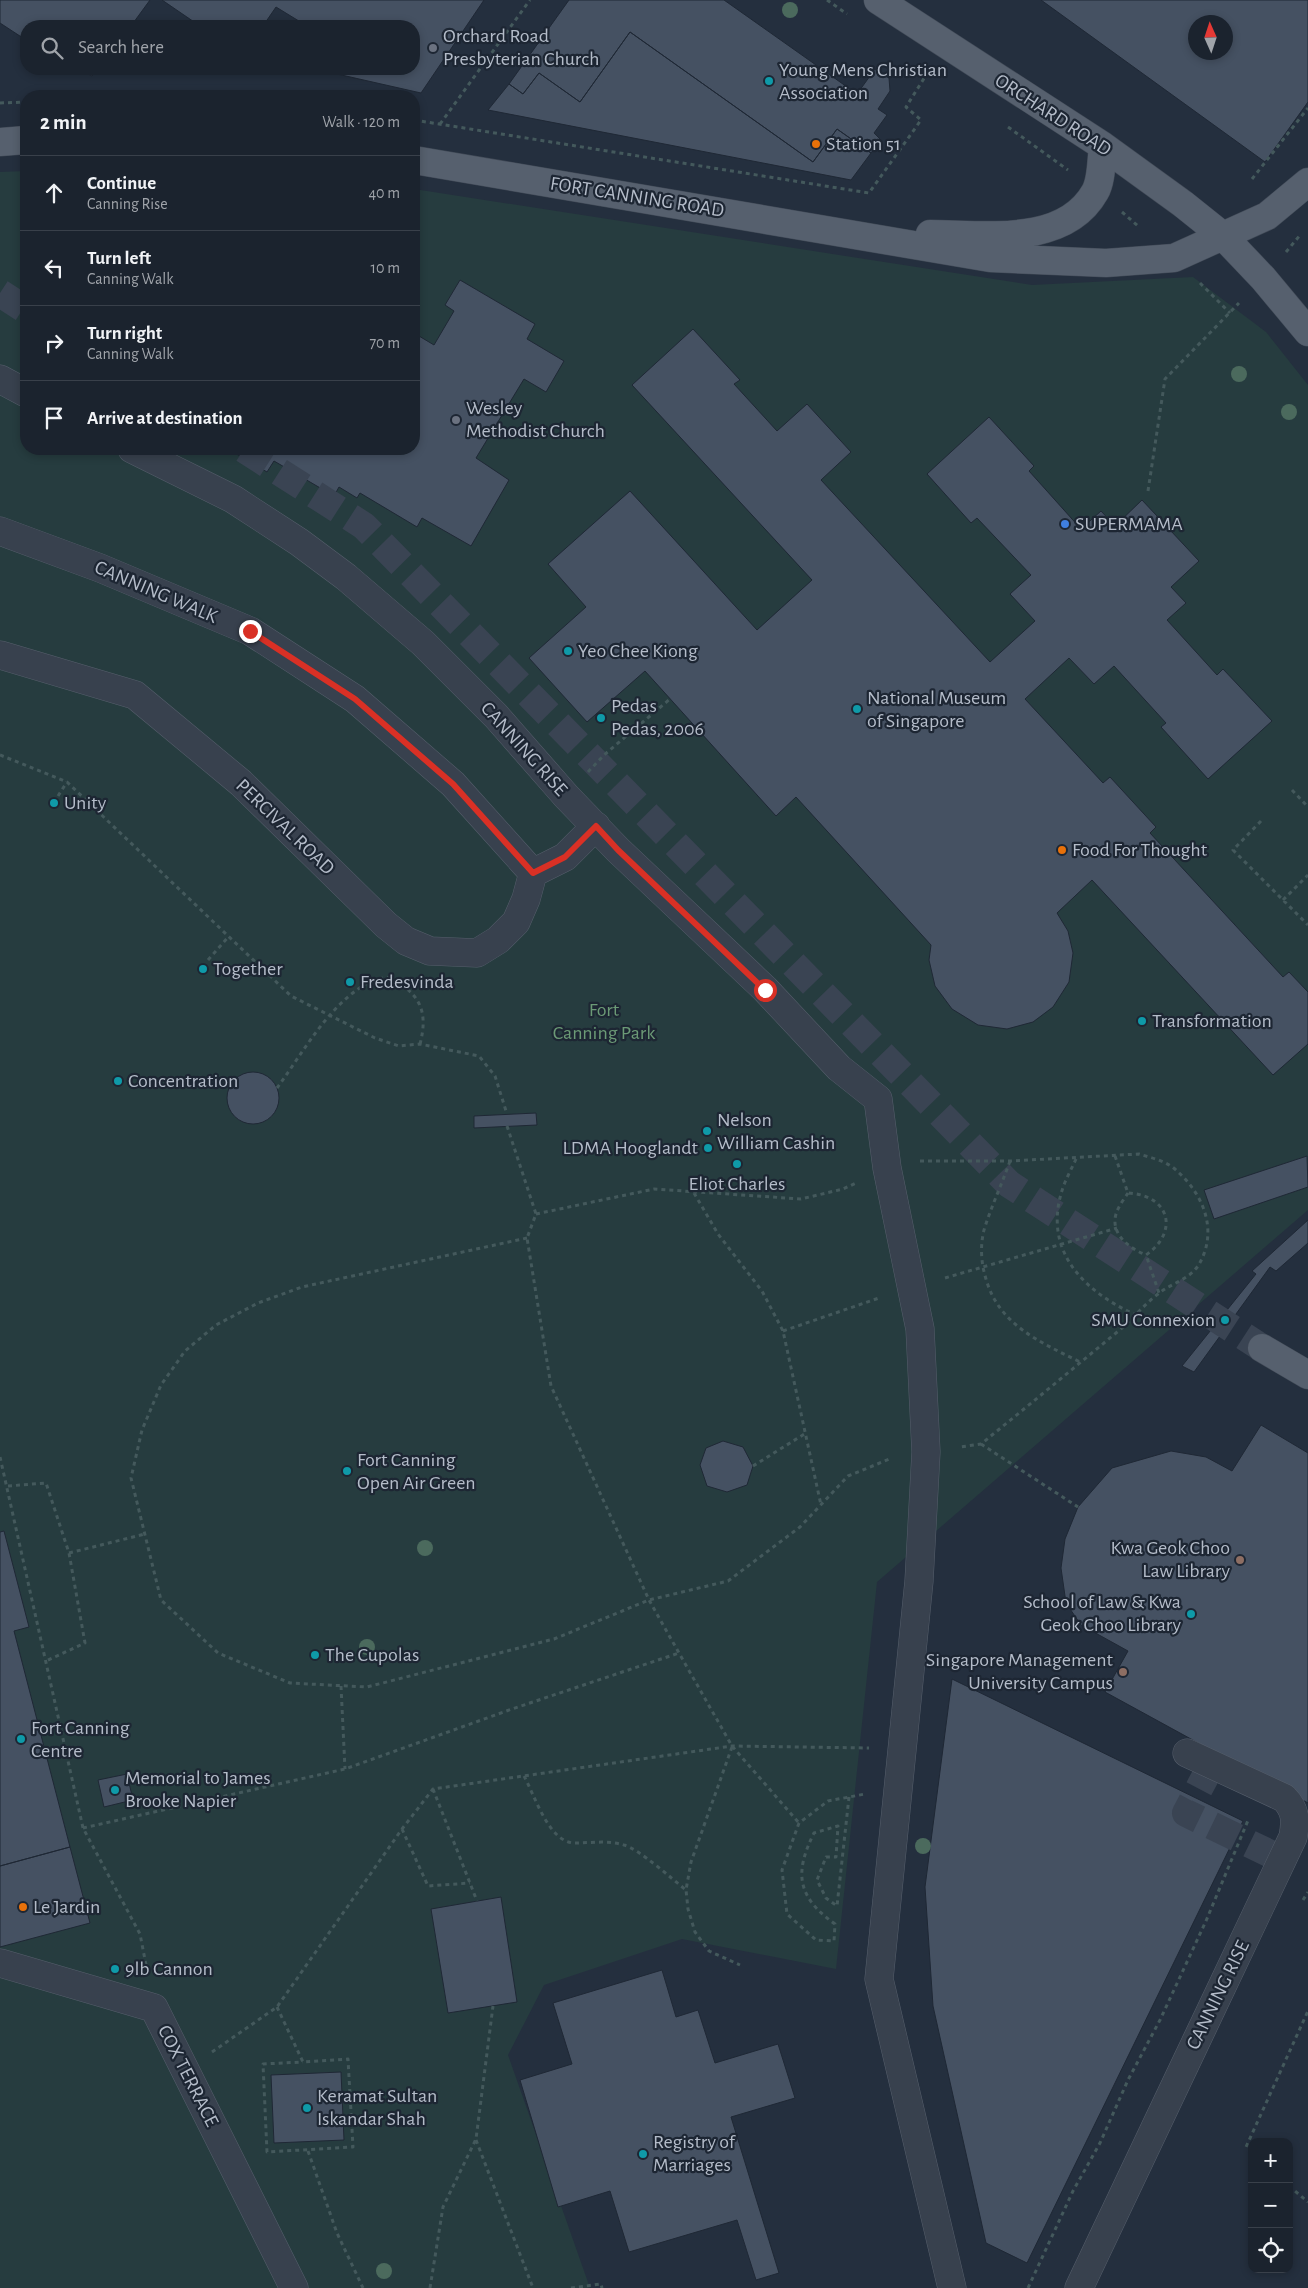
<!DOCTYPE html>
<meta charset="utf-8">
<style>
:root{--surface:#1b232e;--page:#282f3a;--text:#f1f3f6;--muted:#a0a4aa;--line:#39404a}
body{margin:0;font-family:"Alegreya Sans",sans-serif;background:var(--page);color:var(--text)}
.controls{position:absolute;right:15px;bottom:15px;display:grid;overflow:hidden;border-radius:10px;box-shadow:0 2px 8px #0003}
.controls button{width:45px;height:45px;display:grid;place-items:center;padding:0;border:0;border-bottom:1px solid var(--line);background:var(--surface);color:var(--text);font:25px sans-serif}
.compass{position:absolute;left:1188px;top:15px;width:45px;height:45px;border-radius:50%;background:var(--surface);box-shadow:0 2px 8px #0003;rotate:357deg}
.stop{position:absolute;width:15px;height:15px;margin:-11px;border:4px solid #d93025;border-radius:50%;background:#fff}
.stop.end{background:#d93025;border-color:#fff;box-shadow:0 1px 5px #0008}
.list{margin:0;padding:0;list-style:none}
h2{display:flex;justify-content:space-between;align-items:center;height:65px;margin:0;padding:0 20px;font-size:21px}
h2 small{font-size:16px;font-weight:400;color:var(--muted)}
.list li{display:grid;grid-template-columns:32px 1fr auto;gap:15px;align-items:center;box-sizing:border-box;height:75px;padding:0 20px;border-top:1px solid var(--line)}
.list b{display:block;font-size:19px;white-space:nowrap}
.list p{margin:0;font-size:16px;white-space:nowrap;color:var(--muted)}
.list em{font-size:16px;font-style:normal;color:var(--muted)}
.icon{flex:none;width:28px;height:28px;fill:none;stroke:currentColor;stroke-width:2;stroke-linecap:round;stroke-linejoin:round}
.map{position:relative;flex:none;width:1308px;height:2288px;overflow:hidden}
.search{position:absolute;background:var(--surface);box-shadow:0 2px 8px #0003;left:20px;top:20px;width:400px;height:55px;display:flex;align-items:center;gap:12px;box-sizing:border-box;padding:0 18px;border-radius:20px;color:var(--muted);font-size:19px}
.panel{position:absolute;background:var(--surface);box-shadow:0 2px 8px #0003;left:20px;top:90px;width:400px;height:365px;border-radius:20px}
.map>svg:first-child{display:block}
.green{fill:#263c3f}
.building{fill:#455162;stroke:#1f2835;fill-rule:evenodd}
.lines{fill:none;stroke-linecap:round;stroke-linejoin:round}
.minor-tunnel{stroke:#3a4453;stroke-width:28;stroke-dasharray:28 14;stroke-linecap:butt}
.major-tunnel{stroke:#3a4453;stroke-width:28;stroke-dasharray:28 14;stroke-linecap:butt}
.minor-casing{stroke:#565f6c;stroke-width:29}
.major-casing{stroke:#414a57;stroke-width:29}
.path{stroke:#44595c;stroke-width:3;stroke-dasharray:4 4;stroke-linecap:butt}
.minor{stroke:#38414e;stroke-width:28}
.major{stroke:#56606e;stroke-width:28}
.tree{fill:#4b6a5d}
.route{stroke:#d93025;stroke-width:6}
.worship-dot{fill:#6b7280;stroke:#1d2633;stroke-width:2}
.culture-dot{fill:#0f9aa8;stroke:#1d2633;stroke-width:2}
.food-dot{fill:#e8710a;stroke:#1d2633;stroke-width:2}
.shop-dot{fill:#3f7fe0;stroke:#1d2633;stroke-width:2}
.education-dot{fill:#8d6e63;stroke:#1d2633;stroke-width:2}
.labels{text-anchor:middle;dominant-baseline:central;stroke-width:4.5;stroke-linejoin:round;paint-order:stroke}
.poi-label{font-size:20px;fill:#b4bcc9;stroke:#1d2633;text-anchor:start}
.street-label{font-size:20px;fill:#b4bcc9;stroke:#1d2633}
.park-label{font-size:20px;fill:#6b9a76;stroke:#1d2633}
</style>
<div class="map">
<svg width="1308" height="2288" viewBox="0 0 1308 2288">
<rect width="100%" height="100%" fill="#242f3e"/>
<!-- green -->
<path class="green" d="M26,171V449H414V189L1032,285L1193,277L1266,332L1308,385V1210L877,1582L836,1969L682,1939L544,1985L508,2055L590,2288H0V172Z"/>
<!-- building -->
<path class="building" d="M0,0H150L131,26H26V40L0,23Z
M162,0H484L421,93L315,69H414V26H307L276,7L263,26H200Z
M569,0H724L857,94L875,69L889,78L890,91L878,109L887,115L874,133L881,140L871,153L837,129L813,162L630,32L580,102L539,73L523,94L509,84Z
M1041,0H1308V102L1265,162ZM1196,22H1226V52H1196Z
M630,32L813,162L837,129L871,153L851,180L488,110L509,84L523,94L539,73L580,102Z
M79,69H98L92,76Z
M460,280L535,324L527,339L564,361L546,392L524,379L476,458L509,480L471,546L422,518L417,527L360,493L357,498L339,487L334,496L274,461L267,472L228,449H414V333L434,345L454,311L445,305Z
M693,329L740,380L734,384L777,431L807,404L851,452L821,480L990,662L1035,621L1010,594L1031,575L977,518L971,523L927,474L989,417L1034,466L1029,471L1081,529L1101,511L1115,526L1142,500L1199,561L1171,587L1186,603L1167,620L1217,675L1223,669L1272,721L1208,779L1161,727L1166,723L1114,666L1094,684L1069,658L1025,699L1103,783L1110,777L1156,827L1150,833L1283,977L1289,972L1308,992V1044L1273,1075L1092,880L1057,913L1068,931L1073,953L1069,982L1053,1007L1033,1022L1007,1029L978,1025L952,1009L935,986L929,960L931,945L796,797L776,816L645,671L587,722L529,658L586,607L548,564L630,491L757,630L812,580L632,385Z
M227 1098a26 26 0 1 1 52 0a26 26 0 1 1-52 0Z
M536,1113L537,1125L474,1128V1116Z
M1307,1156L1308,1187L1214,1219L1204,1190Z
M1308,1220V1243L1276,1271L1270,1267L1194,1372L1182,1366L1256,1274L1252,1271Z
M1261,1425L1308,1453V1803L1105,1692L1128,1651L1081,1625L1066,1603L1061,1568L1065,1539L1078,1507L1112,1468L1171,1451L1206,1457L1232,1471Z
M723,1441L743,1447L753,1466L747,1485L727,1492L707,1486L700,1465L706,1448Z
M4,1531L29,1627L14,1631L70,1847L0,1866V1532Z
M952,1679L1243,1821L1027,2263L986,2243L933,2006L925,1887Z
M127,1774L133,1800L104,1807L98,1780Z
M70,1847L90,1923L0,1947V1866Z
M501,1897L517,2002L448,2013L431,1909Z
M662,1970L676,2017L698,2010L715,2063L778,2044L795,2098L731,2117L779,2273L756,2280L737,2220L629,2252L610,2191L558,2207L520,2080L572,2064L553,2003Z
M341,2072L344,2140L274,2143L271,2075Z"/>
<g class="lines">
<!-- minor-tunnel -->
<path class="minor-tunnel" d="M1212,1764L1186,1813L1283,1860"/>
<!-- major-tunnel -->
<path class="major-tunnel" d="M0,293L26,310
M244,449L364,526L1009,1184L1262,1348"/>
<defs>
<path id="minor" d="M0,379L26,393
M132,449L233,499L299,542L346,577L423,643L496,716L566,796L618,850L765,989L839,1068L878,1099L887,1168L920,1329L926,1452L919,1581L879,1979L952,2288
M0,531L100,568L250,631L355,699L453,784L533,873
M0,655L135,695L241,783L386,925L406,941L430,951L477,953L498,940L516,922L526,899L533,873
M533,873L565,857L596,826
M0,1963L154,2008L294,2288
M1079,2288L1293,1837C1296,1821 1296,1810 1284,1798L1187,1753"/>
<path id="major" d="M878,0L1103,146L1183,204L1223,236L1263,278L1308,332
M0,142L26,140
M414,160L990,258L1106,263L1174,258L1267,216L1308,182
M930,234C984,234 1064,247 1095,192C1102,180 1101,160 1103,146
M1262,1348L1308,1375"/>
</defs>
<!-- minor casing -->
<use href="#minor" class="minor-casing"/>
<!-- major casing -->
<use href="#major" class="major-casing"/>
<!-- path -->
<path class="path" d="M827,0L847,14
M0,103L26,102
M414,120L869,193L921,120L906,107L928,72
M440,124L530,0
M1008,127L1068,170
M1252,179L1308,108
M1122,212L1138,226
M1286,252L1301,234
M1200,283L1230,313
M1148,491L1165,379L1239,303
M0,755L67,782L291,996L375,1038L399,1046L420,1044L479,1056L495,1076L507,1114
M588,772L604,755L670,699
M1292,790L1308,807
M58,796L67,782
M1261,821L1233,850L1308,925
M1283,900L1308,875
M208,960L229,936
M277,1088C302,1054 325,1011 361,987C368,982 378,980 386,977C419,991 429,1010 420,1044
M507,1126L536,1214L527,1238L551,1386L649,1600L679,1653L732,1746L799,1823
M1115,1156L1128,1193C1169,1195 1180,1231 1146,1255L1159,1293
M1076,1159C1071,1170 1064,1182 1061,1194C1044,1254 1087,1293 1136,1315
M920,1161H1010L1139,1154C1152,1158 1167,1161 1177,1171C1204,1195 1219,1232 1198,1266C1187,1281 1171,1283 1158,1294C1145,1304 1134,1317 1122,1328C1075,1367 1028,1406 981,1444L960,1447
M1010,1161C1002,1184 991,1207 984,1230C980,1246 981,1263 986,1279C999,1325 1040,1342 1080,1362
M694,1193L718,1234L762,1291L783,1331L821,1505
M1128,1193C1124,1199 1118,1207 1116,1214C1110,1235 1131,1249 1146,1255
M536,1214L654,1189L801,1199L843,1189L856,1183
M527,1238L302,1287L258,1303L216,1325L185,1351L161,1385L142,1430L131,1478L161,1600L218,1653L290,1683L367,1687L554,1639L649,1600L728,1581L800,1527L848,1476L892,1458
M945,1278L1117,1228
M783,1331L879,1298
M981,1444L1078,1507
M0,1457L83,1828L140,1934L147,1970
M753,1466L806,1433
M8,1486L46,1483L69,1553L85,1643L46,1661
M69,1553L145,1534
M341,1686L345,1769
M732,1747L691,1862L686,1890L688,1909L695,1932L709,1951L740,1965
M524,1776C535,1796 549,1843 575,1843C591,1843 608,1840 624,1845C639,1849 672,1879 686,1890
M433,1789L477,1901
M849,1797L837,1906L826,1898L817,1880L826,1857H836L838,1826L814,1833C794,1873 797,1897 835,1924L834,1941L816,1940L787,1914L782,1870L799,1823L828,1801L865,1794
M83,1828L345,1769L512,1709L679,1653
M402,1829L428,1886L470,1883
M1303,1900L1308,1892
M277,2007L303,2062L348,2059L353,2147L267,2152L263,2064L303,2062
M212,2052L277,2007L402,1829L433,1789L732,1746L869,1748
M476,2140L533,2288
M308,2151L337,2233L363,2288
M1252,2152L1246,2147L1308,2011
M1289,2186L1308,2202
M430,2288L443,2207L476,2139L493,2006
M571,2288L601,2284L602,2288
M1028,2288L1073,2191L1100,2143L1128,2080L1160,2020L1206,1921L1249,1818"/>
<!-- minor -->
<use href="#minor" class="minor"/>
<!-- major -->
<use href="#major" class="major"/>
</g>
<!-- trees -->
<g class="tree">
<circle cx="790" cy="10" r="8"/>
<circle cx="1239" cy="374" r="8"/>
<circle cx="1289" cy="412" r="8"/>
<circle cx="425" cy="1548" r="8"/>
<circle cx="367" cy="1647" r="8"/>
<circle cx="923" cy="1846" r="8"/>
<circle cx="384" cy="2271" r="8"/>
</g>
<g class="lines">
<!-- route -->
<path class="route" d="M250,631L355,699L453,784L533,873L565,857L596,826L618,850L765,990"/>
</g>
<!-- markers -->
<g class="worship-dot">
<circle cx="433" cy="48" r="5"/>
<circle cx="456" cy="420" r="5"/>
</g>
<g class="culture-dot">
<circle cx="769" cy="81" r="5"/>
<circle cx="568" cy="651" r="5"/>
<circle cx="857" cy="709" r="5"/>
<circle cx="601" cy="718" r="5"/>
<circle cx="54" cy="803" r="5"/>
<circle cx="203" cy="969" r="5"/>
<circle cx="350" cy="982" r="5"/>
<circle cx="1142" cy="1021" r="5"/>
<circle cx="118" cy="1081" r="5"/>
<circle cx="707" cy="1131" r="5"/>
<circle cx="708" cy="1148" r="5"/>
<circle cx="737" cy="1164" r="5"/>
<circle cx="1225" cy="1320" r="5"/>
<circle cx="347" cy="1471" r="5"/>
<circle cx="1191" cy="1614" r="5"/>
<circle cx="315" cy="1655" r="5"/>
<circle cx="21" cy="1739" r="5"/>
<circle cx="115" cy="1790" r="5"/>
<circle cx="115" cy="1969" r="5"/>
<circle cx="307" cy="2108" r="5"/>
<circle cx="643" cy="2154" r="5"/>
</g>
<g class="food-dot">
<circle cx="816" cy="144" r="5"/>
<circle cx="1062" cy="850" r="5"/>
<circle cx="23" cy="1907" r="5"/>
</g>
<circle class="shop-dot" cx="1065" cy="524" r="5"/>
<g class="education-dot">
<circle cx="1240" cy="1560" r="5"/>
<circle cx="1123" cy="1672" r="5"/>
</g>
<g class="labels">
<!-- poi labels -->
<g class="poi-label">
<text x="443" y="36">Orchard Road<tspan x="443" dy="23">Presbyterian Church</tspan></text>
<text x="779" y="70">Young Mens Christian<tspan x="779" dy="23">Association</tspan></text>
<text x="826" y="144">Station 51</text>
<text x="466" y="408">Wesley<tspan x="466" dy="23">Methodist Church</tspan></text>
<text x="1075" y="524">SUPERMAMA</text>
<text x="578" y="651">Yeo Chee Kiong</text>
<text x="867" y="698">National Museum<tspan x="867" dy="23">of Singapore</tspan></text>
<text x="611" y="706">Pedas<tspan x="611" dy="23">Pedas, 2006</tspan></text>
<text x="64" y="803">Unity</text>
<text x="1072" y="850">Food For Thought</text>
<text x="213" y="969">Together</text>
<text x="360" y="982">Fredesvinda</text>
<text x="1152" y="1021">Transformation</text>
<text x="128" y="1081">Concentration</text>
<text x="717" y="1120">Nelson<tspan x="717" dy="23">William Cashin</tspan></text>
<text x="698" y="1148" text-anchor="end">LDMA Hooglandt</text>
<text x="737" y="1184" text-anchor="middle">Eliot Charles</text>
<text x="1215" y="1320" text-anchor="end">SMU Connexion</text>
<text x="357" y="1460">Fort Canning<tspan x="357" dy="23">Open Air Green</tspan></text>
<text x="1230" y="1548" text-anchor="end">Kwa Geok Choo<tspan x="1230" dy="23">Law Library</tspan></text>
<text x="1181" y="1602" text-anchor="end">School of Law &amp; Kwa<tspan x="1181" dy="23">Geok Choo Library</tspan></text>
<text x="325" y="1655">The Cupolas</text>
<text x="1113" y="1660" text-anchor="end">Singapore Management<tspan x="1113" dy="23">University Campus</tspan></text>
<text x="31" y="1728">Fort Canning<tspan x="31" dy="23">Centre</tspan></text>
<text x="125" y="1778">Memorial to James<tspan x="125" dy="23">Brooke Napier</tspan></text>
<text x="33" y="1907">Le Jardin</text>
<text x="125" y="1969">9lb Cannon</text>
<text x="317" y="2096">Keramat Sultan<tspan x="317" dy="23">Iskandar Shah</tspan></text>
<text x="653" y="2142">Registry of<tspan x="653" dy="23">Marriages</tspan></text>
</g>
<!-- street labels -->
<g class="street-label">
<text transform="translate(1053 115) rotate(33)">ORCHARD ROAD</text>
<text transform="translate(637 197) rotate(9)">FORT CANNING ROAD</text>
<text transform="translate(156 592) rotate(23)">CANNING WALK</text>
<text transform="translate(524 749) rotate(48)">CANNING RISE</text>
<text transform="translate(285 827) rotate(44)">PERCIVAL ROAD</text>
<text transform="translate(1218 1995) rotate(-64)">CANNING RISE</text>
<text transform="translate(188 2076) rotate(63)">COX TERRACE</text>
</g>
<!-- park labels -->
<g class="park-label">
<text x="604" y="1010">Fort<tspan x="604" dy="23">Canning Park</tspan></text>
</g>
</g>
</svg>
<div class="controls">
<button>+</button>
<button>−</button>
<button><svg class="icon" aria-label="locate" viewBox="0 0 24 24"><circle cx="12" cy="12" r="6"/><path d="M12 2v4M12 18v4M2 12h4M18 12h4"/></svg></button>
</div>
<svg class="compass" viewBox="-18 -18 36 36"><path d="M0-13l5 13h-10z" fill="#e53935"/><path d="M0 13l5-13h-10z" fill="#a0a4aa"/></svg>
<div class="stop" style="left:765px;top:990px"></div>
<div class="stop end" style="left:250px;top:631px"></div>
<div class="search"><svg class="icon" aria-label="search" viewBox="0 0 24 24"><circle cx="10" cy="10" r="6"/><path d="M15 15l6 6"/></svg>Search here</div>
<section class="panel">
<h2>2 min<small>Walk · 120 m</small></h2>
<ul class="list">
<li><svg class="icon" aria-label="ahead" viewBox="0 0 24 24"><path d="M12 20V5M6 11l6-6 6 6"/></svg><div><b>Continue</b><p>Canning Rise</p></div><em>40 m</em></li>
<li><svg class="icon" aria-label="left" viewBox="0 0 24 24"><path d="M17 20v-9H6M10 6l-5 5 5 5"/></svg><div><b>Turn left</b><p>Canning Walk</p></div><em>10 m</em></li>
<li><svg class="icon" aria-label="right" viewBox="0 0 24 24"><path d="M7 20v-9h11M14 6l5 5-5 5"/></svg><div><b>Turn right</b><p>Canning Walk</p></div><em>70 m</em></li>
<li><svg class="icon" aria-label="arrive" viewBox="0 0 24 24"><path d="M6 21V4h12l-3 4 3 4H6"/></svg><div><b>Arrive at destination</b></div></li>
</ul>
</section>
</div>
